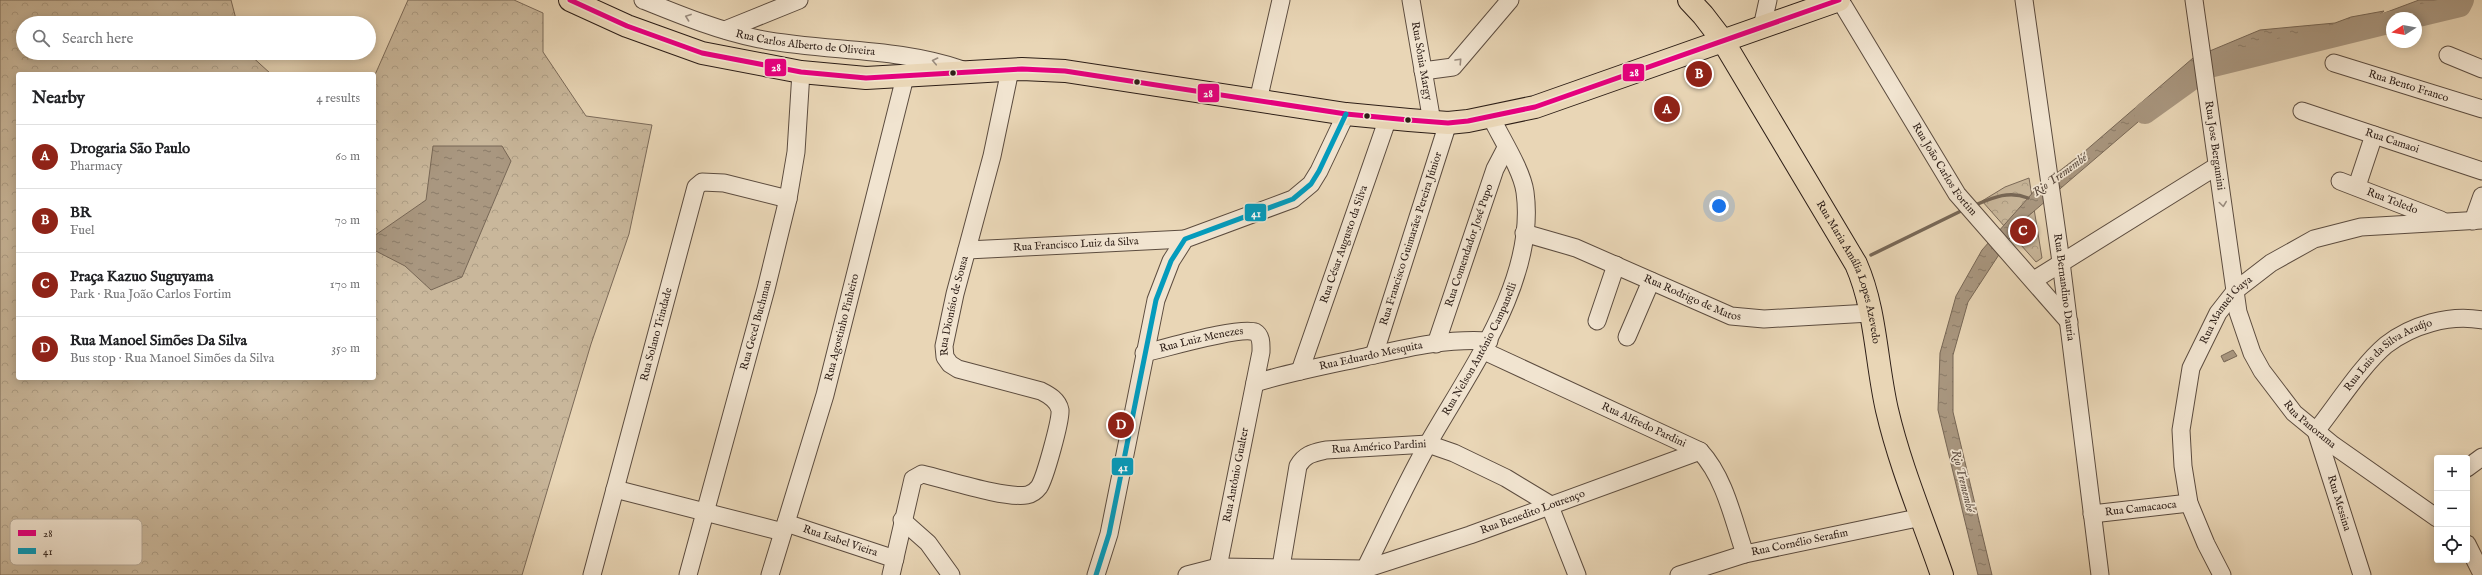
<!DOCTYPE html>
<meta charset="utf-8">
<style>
:root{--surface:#fff;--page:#f6f6f6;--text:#202124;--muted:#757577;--line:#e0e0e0;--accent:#8f2418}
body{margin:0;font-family:"IM FELL English",serif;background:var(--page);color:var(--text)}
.controls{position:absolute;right:12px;bottom:12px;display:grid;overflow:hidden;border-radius:4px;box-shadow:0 2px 10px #0003}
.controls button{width:36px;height:36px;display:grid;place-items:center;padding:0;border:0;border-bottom:1px solid var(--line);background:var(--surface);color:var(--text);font:20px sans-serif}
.compass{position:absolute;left:2386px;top:12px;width:36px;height:36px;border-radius:50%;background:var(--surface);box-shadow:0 2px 10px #0003;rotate:259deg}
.you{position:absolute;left:1719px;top:206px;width:14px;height:14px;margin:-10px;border:3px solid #fff;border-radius:50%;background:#1a73e8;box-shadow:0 0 0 6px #1a73e833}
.badge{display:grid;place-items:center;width:26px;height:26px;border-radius:50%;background:var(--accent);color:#fff;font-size:13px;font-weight:700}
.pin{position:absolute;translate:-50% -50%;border:2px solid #fff;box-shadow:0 1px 4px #0006}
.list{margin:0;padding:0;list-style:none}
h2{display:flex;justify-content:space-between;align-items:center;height:52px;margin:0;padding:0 16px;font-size:17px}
h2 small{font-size:13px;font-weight:400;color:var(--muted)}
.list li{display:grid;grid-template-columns:26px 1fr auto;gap:12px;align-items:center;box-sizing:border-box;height:64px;padding:0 16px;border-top:1px solid var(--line)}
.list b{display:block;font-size:15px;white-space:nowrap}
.list p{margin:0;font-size:13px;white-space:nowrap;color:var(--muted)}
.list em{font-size:13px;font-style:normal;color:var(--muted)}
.icon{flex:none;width:22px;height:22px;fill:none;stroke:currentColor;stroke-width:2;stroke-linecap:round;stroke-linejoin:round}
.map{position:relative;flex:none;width:2482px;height:575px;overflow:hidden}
.search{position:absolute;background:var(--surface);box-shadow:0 2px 10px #0003;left:16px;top:16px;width:360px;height:44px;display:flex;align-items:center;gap:10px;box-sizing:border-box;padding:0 14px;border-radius:22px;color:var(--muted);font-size:15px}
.panel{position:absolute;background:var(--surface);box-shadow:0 2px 10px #0003;left:16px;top:72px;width:360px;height:308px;border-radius:4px}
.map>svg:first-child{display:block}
.forest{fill:url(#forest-crowns);stroke:#7b6a59}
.water{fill:url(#water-ripples);stroke:#776756}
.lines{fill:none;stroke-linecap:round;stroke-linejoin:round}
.stream{stroke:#776756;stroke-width:3.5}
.river{stroke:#a99780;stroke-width:22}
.minor-casing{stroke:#5c4c3f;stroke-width:19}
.major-casing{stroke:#2d1e17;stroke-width:24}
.minor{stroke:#f1e4d0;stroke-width:17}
.major{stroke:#e9d6b6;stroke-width:22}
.bus-1-casing{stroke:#f1e4d0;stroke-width:8}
.bus-2-casing{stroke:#f1e4d0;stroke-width:8}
.bus-1{stroke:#e5007d;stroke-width:5}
.bus-2{stroke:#049bbc;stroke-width:5}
.oneway{stroke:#998b7d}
.bus-dot{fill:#2d1e17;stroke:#f1e4d0;stroke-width:1.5}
.labels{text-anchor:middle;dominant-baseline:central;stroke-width:3.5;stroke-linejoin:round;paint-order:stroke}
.street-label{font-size:11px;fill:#2d1e17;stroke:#f1e4d0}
.water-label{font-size:12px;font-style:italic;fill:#58483c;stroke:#f1e4d0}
.key{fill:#f1e4d0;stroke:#b6a998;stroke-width:1}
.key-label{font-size:11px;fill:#2d1e17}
.line-badge{stroke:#f1e4d0;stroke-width:1.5}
.badge-label{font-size:11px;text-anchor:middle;font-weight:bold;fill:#fff}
</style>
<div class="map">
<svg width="2482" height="575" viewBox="0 0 2482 575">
<defs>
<pattern id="forest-crowns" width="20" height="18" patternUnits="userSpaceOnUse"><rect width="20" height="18" fill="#c9b79b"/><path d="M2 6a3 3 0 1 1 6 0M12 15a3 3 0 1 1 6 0" fill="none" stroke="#ad9d85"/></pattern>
<pattern id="water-ripples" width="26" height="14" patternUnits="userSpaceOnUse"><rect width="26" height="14" fill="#a99780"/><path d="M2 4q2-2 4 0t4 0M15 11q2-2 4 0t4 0" fill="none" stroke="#8a7b68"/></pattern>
</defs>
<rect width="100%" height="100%" fill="#e9d6b6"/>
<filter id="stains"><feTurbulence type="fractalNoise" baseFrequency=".005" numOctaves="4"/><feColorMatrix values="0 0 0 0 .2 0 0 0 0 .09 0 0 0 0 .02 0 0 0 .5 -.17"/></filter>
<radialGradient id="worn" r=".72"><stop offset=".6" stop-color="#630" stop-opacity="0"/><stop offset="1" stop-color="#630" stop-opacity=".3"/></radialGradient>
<!-- forest -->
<path class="forest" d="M0,0H231L237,23H23V53H248L271,74H18V378H374V77L408,0H514L543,13V52L586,116L652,125L629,234L591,344L522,575H0Z
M2029,178L2042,258L2036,262L1982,201L2005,187Z"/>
<!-- water -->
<path class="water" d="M2419,0H2455C2445,11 2430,18 2416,21V18H2392V27C2317,40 2238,50 2173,92L2019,224L1968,302L1953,355V412L1992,575H1978L1938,410L1940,353L1956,296L1982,250L2036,189L2084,152L2193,58L2260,30L2335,23L2351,17L2384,11L2379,15Z
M433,146H502L511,161L462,277L431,290L405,266L374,250V236L426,200Z
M2233,350L2237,356L2224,362L2221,356Z"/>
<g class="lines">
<!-- stream -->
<path class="stream" d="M1973,206C1992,198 2008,190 2028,198
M1871,255L1963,210"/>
<!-- river -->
<path class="river" d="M2410,18L2460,6L2463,0
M2145,113L2209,67L2392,22"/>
<defs>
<g id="minor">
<path id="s1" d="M643,0C680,15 719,31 759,39C827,52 897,47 963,70"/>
<path id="s2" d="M1411,0L1432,122"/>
<path id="s3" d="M1840,0L1957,194L2069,322"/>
<path id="s4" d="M2024,0L2061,262L2100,575"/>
<path id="s5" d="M2194,0L2238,312L2252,353L2262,371L2294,413L2333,445L2437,518"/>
<path d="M1762,27L1768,0"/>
<path d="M725,30L799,0"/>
<path d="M2448,55L2482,69"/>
<path id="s6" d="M2334,63L2482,109"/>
<path d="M1423,71L1453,67L1510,0"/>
<path d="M1258,101L1281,0"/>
<path id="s7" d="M2302,111L2482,171"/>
<path id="s8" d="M2340,181L2441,220"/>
<path d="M2357,186L2374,135"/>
<path d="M2473,221L2482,196"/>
<path id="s9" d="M1524,233L1576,248L1731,316L1764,319L1870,313"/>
<path id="s10" d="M967,250L1185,239"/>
<path d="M2034,280L2217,166"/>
<path d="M1597,321L1616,265"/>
<path d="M1627,337L1651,281"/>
<path id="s11" d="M1436,344L1495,169L1506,148"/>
<path id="s12" d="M1484,351L1700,451C1725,478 1733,519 1745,554"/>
<path id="s13" d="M1144,353C1163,349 1240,326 1255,332C1262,336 1261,345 1261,352L1218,567"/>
<path id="s14" d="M1374,355L1448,123"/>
<path id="s15" d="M1300,371L1388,118"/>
<path id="s16" d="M1255,383C1291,372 1328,365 1365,357C1406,348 1447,338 1489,341"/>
<path d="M2467,468L2482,457"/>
<path d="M615,489L783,532"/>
<path id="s17" d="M2092,514L2189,503"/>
<path d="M902,520L928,543L951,575"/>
<path id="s18" d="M786,523L895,559"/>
<path d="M2467,544L2482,574"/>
<path id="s19" d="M1281,567L1298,466C1305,454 1313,453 1326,450L1428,444L1454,453L1506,478L1549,504L1577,575"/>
<path id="s20" d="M592,575L696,187L702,182L724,183L788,199"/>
<path id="s21" d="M688,575L766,289L788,199L796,152L801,72"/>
<path id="s22" d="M770,575L825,395L905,77"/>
<path id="s23" d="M891,575L913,479L922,474C945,479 1005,499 1027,495C1032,494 1036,491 1039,487C1045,478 1061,420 1060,410C1058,400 1049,395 1041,391L958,369L950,364L945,357L944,346L955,294L992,156L1010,70"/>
<path d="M1096,575L1109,534L1156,300L1171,261L1185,239L1293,199L1311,184L1319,171L1346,114"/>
<path id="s24" d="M1187,575L1218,567L1365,569L1470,535L1700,451"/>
<path id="s25" d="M1362,575C1384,531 1405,485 1429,442C1470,370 1537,279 1525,192C1522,170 1501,138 1491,117"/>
<path id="s26" d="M1679,575L1745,554L1922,517"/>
<path id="s27" d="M2222,575L2206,544L2189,503L2183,466L2181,430L2191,368L2218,313L2236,290L2271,263L2314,239L2361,227L2482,220"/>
<path id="s28" d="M2362,575L2316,431C2336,406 2362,365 2386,345C2412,325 2449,314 2482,320"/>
</g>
<g id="major">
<path d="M570,0L627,26L702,53L801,72L866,78L1022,69L1065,71L1346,114L1409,120L1448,123L1468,121L1535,107L1839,0"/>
<path id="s29" d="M1689,0L1703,15L1723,41L1856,264C1876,309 1876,362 1887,410C1900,466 1923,520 1942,575"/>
</g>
</defs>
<!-- minor casing -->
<use href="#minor" class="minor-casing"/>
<!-- major casing -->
<use href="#major" class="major-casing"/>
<!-- minor -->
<use href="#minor" class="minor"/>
<!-- major -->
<use href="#major" class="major"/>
<defs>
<path id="bus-1" d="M570,0L627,26L702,53L801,72L866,78L1022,69L1065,71L1346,114L1409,120L1448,123L1468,121L1535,107L1839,0"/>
<path id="bus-2" d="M1096,575L1109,534L1156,300L1171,261L1185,239L1293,199L1311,184L1319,171L1346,114"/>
</defs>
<!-- bus-1 casing -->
<use href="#bus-1" class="bus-1-casing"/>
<!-- bus-2 casing -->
<use href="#bus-2" class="bus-2-casing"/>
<!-- bus-1 -->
<use href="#bus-1" class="bus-1"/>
<!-- bus-2 -->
<use href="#bus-2" class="bus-2"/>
</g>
<!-- one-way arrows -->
<defs><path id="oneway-chevron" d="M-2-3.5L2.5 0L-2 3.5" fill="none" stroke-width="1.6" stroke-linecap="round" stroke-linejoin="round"/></defs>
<g class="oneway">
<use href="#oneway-chevron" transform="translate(688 17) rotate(-160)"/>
<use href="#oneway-chevron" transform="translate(935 61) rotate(-168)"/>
<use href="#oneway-chevron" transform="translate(1459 61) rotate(-47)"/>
<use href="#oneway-chevron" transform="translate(2223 204) rotate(82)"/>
</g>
<!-- markers -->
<g class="bus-dot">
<circle cx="953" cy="73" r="3.5"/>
<circle cx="1137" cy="82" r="3.5"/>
<circle cx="1367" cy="116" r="3.5"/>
<circle cx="1408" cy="120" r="3.5"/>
</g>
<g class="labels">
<!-- street labels -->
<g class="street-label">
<text stroke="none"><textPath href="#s1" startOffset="169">Rua Carlos Alberto de Oliveira</textPath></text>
<text stroke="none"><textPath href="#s2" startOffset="62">Rua Sônia Margy</textPath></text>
<text stroke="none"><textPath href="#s6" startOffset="78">Rua Bento Franco</textPath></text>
<text stroke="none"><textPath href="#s7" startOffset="95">Rua Camaoi</textPath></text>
<text stroke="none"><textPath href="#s5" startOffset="147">Rua Jose Bergamini</textPath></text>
<text stroke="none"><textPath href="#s3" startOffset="199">Rua João Carlos Fortim</textPath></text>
<text stroke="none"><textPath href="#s8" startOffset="56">Rua Toledo</textPath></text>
<text stroke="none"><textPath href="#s14" startOffset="122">Rua Francisco Guimarães Pereira Júnior</textPath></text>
<text stroke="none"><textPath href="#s10" startOffset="109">Rua Francisco Luiz da Silva</textPath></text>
<text stroke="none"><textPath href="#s15" startOffset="134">Rua César Augusto da Silva</textPath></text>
<text stroke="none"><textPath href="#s11" startOffset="104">Rua Comendador José Pupo</textPath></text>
<text stroke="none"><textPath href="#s29" startOffset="318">Rua Maria Amália Lopes Azevedo</textPath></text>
<text stroke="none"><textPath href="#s4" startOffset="290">Rua Bernandino Dauria</textPath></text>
<text stroke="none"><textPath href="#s9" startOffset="181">Rua Rodrigo de Matos</textPath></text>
<text stroke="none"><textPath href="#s23" startOffset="495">Rua Dionísio de Sousa</textPath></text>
<text stroke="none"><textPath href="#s27" startOffset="284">Rua Manuel Gaya</textPath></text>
<text stroke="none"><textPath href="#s21" startOffset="259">Rua Gecel Buchman</textPath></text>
<text stroke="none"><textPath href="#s22" startOffset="258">Rua Agostinho Pinheiro</textPath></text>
<text stroke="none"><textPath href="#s20" startOffset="249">Rua Solano Trindade</textPath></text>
<text stroke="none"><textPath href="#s13" startOffset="59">Rua Luiz Menezes</textPath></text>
<text stroke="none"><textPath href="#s25" startOffset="255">Rua Nelson Antônio Campanelli</textPath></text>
<text stroke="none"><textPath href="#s16" startOffset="119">Rua Eduardo Mesquita</textPath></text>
<text stroke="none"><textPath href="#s28" startOffset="258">Rua Luis da Silva Araújo</textPath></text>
<text stroke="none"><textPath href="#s5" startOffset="451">Rua Panorama</textPath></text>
<text stroke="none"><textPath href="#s12" startOffset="176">Rua Alfredo Pardini</textPath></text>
<text stroke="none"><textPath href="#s19" startOffset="189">Rua Américo Pardini</textPath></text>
<text transform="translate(1236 475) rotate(-79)">Rua Antônio Gualter</text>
<text transform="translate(2339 503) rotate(73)">Rua Messina</text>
<text stroke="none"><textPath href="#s17" startOffset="49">Rua Camacaoca</textPath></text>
<text stroke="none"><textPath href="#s24" startOffset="356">Rua Benedito Lourenço</textPath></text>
<text stroke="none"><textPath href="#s18" startOffset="57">Rua Isabel Vieira</textPath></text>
<text stroke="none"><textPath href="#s26" startOffset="125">Rua Cornélio Serafim</textPath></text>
</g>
<!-- water labels -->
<g class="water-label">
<text transform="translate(2060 175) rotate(-36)">Rio Tremembé</text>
<text transform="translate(1963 481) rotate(76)">Rio Tremembé</text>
</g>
</g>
<!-- legend -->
<rect x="10" y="519" width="132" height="46" rx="6" class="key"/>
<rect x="18" y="530" width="18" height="6" fill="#e5007d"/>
<rect x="18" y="548" width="18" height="6" fill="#049bbc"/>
<g class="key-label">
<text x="43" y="537">28</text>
<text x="43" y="555">41</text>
</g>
<g class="line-badge">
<rect x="764" y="58" width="23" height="19" rx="4" fill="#e5007d"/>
<rect x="1622" y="63" width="23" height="19" rx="4" fill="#e5007d"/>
<rect x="1197" y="83" width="23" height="20" rx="4" fill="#e5007d"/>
<rect x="1244" y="203" width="23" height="19" rx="4" fill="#049bbc"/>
<rect x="1111" y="457" width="23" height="19" rx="4" fill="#049bbc"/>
</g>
<g class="badge-label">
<text x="776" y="71">28</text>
<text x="1634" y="76">28</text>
<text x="1208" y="97">28</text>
<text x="1256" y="217">41</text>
<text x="1123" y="471">41</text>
</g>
<rect width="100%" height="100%" filter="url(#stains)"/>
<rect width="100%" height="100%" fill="url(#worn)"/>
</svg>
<div class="controls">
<button>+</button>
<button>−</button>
<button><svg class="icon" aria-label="locate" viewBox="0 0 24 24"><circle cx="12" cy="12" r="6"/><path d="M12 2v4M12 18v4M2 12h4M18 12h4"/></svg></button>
</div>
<svg class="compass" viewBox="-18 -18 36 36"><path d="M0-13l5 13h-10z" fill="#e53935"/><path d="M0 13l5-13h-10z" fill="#757577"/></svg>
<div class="you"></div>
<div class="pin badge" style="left:1667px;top:109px">A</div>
<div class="pin badge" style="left:1699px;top:74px">B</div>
<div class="pin badge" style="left:2023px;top:231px">C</div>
<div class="pin badge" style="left:1121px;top:425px">D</div>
<div class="search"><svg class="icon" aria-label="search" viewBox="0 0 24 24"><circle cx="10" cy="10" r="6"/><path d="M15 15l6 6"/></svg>Search here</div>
<section class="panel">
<h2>Nearby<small>4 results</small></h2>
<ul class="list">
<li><span class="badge">A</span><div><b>Drogaria São Paulo</b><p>Pharmacy</p></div><em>60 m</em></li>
<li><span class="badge">B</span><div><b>BR</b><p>Fuel</p></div><em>70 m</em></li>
<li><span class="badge">C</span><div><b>Praça Kazuo Suguyama</b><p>Park · Rua João Carlos Fortim</p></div><em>170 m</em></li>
<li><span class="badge">D</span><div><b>Rua Manoel Simões Da Silva</b><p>Bus stop · Rua Manoel Simões da Silva</p></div><em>350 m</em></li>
</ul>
</section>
</div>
